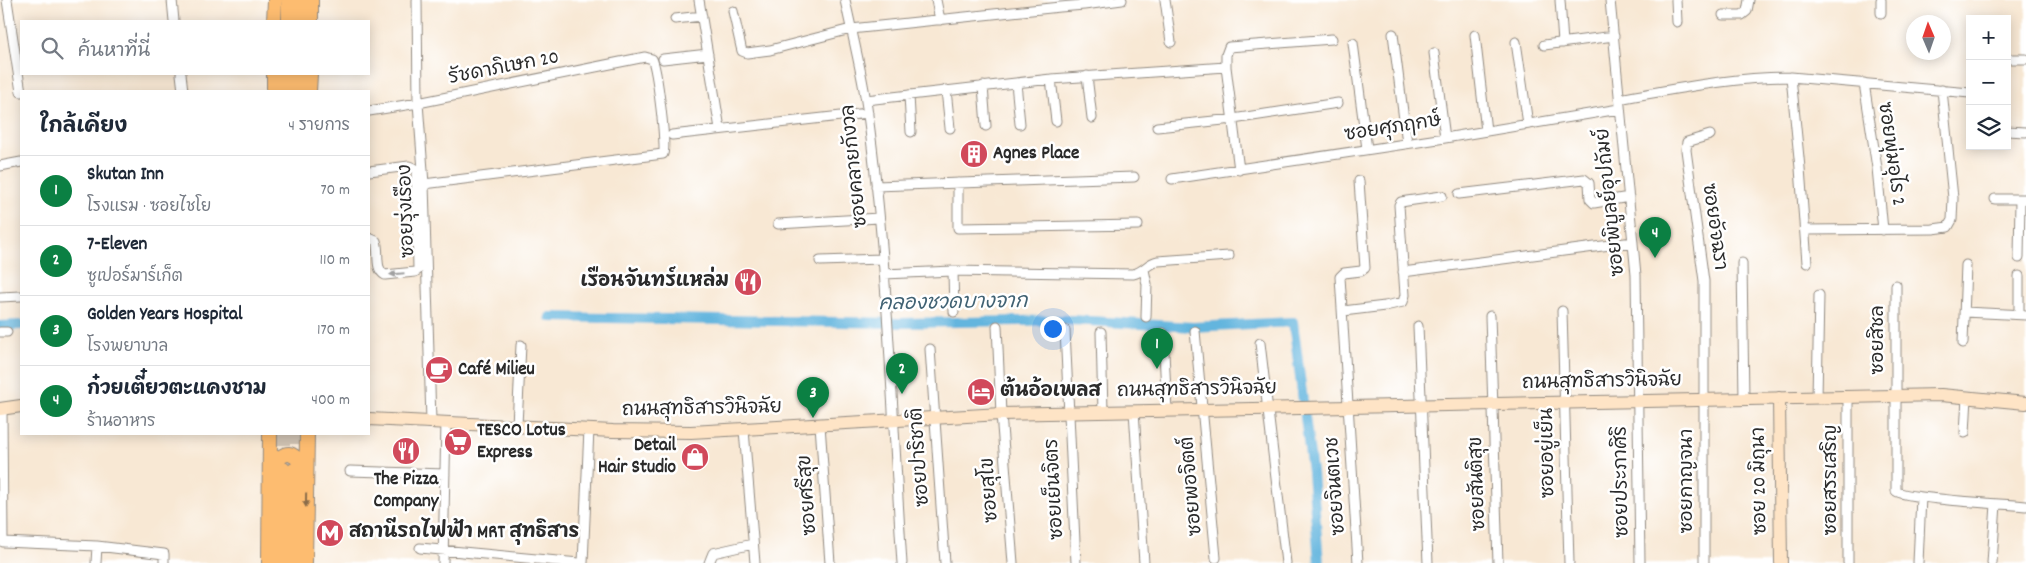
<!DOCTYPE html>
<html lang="th">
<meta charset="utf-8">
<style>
:root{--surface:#fff;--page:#f2f2f3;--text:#1f2937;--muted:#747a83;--line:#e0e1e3;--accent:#0b8043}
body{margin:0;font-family:Dekko,"Playpen Sans Thai",sans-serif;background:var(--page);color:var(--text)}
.controls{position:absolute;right:15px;top:15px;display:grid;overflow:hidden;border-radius:0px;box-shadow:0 2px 12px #0003}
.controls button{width:45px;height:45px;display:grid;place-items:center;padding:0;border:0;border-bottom:1px solid var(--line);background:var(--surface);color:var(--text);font:25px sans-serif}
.compass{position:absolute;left:1906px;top:15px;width:45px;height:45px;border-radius:50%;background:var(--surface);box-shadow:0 2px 12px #0003;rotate:358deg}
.you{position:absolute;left:1052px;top:328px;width:18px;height:18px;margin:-12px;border:4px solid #fff;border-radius:50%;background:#1a73e8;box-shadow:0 0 0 8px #1a73e833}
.badge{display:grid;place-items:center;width:32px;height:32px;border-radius:50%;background:var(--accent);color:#fff;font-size:16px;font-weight:700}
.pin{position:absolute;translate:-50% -41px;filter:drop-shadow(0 1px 2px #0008)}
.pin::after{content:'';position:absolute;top:26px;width:18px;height:15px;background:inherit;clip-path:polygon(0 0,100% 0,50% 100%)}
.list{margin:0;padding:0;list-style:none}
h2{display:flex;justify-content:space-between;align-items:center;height:65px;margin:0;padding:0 20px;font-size:21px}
h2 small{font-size:16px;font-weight:400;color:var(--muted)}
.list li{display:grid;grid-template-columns:32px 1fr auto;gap:15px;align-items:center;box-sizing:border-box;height:70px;padding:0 20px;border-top:1px solid var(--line)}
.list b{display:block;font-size:19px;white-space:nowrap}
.list p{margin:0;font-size:16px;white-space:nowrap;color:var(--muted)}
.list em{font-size:16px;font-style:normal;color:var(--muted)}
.icon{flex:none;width:28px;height:28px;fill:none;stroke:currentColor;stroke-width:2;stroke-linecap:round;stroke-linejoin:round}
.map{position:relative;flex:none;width:2026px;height:563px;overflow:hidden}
.search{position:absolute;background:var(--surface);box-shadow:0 2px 12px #0003;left:20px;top:20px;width:350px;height:55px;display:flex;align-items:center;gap:12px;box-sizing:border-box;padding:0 18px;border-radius:0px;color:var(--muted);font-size:19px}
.panel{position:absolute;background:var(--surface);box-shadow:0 2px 12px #0003;left:20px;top:90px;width:350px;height:345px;border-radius:0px}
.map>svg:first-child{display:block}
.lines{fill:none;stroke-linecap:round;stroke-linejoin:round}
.canal{stroke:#63b5de;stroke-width:10}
.primary-tunnel{stroke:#cfc2b2;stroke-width:14;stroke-dasharray:14 7;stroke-linecap:butt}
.street-casing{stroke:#928a80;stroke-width:11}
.secondary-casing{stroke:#928a80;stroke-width:14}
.primary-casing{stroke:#928a80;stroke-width:16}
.street{stroke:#fff;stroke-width:9}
.secondary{stroke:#fee4c6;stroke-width:12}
.primary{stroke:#fdbc70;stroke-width:14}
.oneway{fill:#a0a0a0}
.oneway2{fill:#8a6c4a}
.labels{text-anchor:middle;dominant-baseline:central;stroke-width:5;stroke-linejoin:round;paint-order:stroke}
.street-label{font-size:19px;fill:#2b2b2b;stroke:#fff}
.poi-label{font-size:19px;font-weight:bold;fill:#2b2b2b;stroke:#fff;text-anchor:start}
.water-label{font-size:20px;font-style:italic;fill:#416273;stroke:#fff}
</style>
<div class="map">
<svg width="2026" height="563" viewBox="0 0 2026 563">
<rect width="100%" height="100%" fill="#fff"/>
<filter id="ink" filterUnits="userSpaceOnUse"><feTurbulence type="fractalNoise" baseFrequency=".02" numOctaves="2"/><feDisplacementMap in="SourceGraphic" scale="10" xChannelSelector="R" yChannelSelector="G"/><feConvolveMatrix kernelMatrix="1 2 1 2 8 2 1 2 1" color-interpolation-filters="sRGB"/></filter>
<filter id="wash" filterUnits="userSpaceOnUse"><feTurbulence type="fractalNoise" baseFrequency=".0096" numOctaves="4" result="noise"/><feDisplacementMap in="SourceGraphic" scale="20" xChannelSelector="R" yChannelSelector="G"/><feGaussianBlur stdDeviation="1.12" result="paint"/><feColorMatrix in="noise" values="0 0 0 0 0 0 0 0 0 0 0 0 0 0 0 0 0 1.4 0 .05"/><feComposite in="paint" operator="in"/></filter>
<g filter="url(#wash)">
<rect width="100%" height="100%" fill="#f8e8d4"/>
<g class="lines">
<!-- canal -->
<path class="canal" d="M550,317L900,323L1072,320L1193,327L1293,322L1312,472L1319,563
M0,326L21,325"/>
</g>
</g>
<g filter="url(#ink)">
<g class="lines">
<!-- primary-tunnel -->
<path class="primary-tunnel" d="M294,465L295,434
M283,466V434"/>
<defs>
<path id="street" d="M7,0L21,92
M172,0L174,21
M417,0L418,103L424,184L431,421
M699,0L720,129
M845,0C853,38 863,76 868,115C888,263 892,414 902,563
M936,0L940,20
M1165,0L1171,42
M1560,0L1563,43
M1610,0L1636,275L1640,563
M1676,0L1677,22
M1881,0V13
M1084,5L1122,0
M733,11L741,47L742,51L747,53L770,50L851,29L1060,7L1084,5L1083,0
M1723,15H1742L1747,11L1749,0
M675,19L702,16
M1393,34L1407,143
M1475,35L1486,131
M1516,42L1528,124
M1353,43L1367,149
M1544,45L1614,36
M1434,53L1445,138
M663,59L708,54
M2007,59H2026
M181,74L183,91
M1087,76L1092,118
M1791,77L1800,168L1807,263
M1051,79L1056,121
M1016,83L1020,124
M1864,83L1877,168L1883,230
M983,86L986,126
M946,90L950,128
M909,95L911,132
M1619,99C1676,89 1733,77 1791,77L1970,93
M866,100L1051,79L1226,67
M369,111L418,103L645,57L652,59C657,68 667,148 663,154L424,184
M1157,127L1233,119L1338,103
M2007,131L2026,132
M672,135L868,113
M0,166L21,162
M1239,170L1226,67V55L1229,47L1332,39
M369,171L409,166L416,169L418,270L415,272L385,275C374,269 380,252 376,241L369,238
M1172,179L1445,138L1619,109
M958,183V228L1138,225
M876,186L1134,177
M1459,194L1584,179L1589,183L1590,199L1594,203L1629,197
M1995,199H2026
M778,224L879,218
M1805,230L1933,229L1948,227L1952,220L1953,198L1942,90
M2019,258L2020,199
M820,261L882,259
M1742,263L1744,399
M1144,270L1147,284L1146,317
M953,271L1133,274C1144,272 1147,263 1158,261L1229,256
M1403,272L1633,242
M884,274L953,271L954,312
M1896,285V491C1906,499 2006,504 2026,506
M0,297L21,296
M1343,311L1385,306L1403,302L1405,295L1399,205L1401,202L1407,201L1442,196
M1562,311L1569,563
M1964,312L2026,315
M2019,314V276
M1490,316L1498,563
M997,326L1001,414L1013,563
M1418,326L1428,563
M1065,330L1076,563
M1195,331L1216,558
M0,332H7
M1101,332L1103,412
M1163,333L1167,411
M1260,343L1286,563
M1963,343L1966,265
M930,349L945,563
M1817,398L1819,295
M2,408L3,542L97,546L96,563
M1134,411L1144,563
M517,425L521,345
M820,425L830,563
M744,430L755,563
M1965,433L1967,397
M350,471L445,474
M97,546L164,554V563
M420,548L579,563
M443,563L446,422
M583,563L589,429
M709,563L713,553L753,544
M1358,563L1340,277L1344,273L1361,271L1365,268L1359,181
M1704,563V281L1686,150L1687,142L1710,135
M1848,563V397
M1918,563L1921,497
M1992,563L1996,504"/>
<path id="secondary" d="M1779,398L1781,563
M0,409L21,406
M369,419L613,431L691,432L1001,414L1941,395L2026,403"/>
<path id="primary" d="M274,21L275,0
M289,21V0
M299,21V0
M311,21V0
M274,91V74
M288,91V74
M298,91L299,74
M309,91L310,74
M271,468C285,448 293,450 306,470
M269,563L270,434
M282,563L283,469
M293,563L294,470
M305,563L307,434"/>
</defs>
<!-- street casing -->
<use href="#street" class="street-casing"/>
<!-- secondary casing -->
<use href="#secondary" class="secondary-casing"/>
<!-- primary casing -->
<use href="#primary" class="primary-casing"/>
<!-- street -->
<use href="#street" class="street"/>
<!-- secondary -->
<use href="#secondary" class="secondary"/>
<!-- primary -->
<use href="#primary" class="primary"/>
</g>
<!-- one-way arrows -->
<defs><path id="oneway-solid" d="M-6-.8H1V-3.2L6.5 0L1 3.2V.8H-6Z" transform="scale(1.25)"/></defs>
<use class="oneway" href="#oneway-solid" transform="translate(397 274) rotate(175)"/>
<use class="oneway2" href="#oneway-solid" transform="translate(306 500) rotate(91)"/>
</g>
<!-- icons -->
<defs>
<symbol id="building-disc" viewBox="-11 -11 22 22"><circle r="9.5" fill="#d1495b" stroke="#fff"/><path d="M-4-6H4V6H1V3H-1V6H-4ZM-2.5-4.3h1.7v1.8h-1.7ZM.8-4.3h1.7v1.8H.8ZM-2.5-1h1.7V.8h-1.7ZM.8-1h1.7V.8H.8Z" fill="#fff"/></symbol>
<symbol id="restaurant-disc" viewBox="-11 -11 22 22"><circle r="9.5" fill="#d1495b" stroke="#fff"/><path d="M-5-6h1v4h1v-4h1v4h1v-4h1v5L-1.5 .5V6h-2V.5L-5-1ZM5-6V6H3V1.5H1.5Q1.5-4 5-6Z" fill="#fff"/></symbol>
<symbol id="cafe-disc" viewBox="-11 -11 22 22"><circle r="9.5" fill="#d1495b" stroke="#fff"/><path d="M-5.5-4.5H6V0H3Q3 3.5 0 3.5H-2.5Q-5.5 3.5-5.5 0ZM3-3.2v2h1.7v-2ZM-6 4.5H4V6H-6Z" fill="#fff"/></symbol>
<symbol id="hotel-disc" viewBox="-11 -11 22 22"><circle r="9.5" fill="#d1495b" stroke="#fff"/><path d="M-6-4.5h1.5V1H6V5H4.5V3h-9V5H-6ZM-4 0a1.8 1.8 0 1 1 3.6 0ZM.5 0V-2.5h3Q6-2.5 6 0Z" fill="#fff"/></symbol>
<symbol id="supermarket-disc" viewBox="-11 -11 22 22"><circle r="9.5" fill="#d1495b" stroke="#fff"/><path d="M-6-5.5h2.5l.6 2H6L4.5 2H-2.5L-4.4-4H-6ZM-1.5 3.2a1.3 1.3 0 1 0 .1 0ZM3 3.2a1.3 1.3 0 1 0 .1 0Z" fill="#fff"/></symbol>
<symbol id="shop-disc" viewBox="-11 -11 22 22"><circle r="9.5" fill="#d1495b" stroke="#fff"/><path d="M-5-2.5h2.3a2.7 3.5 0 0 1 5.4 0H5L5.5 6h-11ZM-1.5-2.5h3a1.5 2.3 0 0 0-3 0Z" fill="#fff"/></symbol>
<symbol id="metro-disc" viewBox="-11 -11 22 22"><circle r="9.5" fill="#d1495b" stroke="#fff"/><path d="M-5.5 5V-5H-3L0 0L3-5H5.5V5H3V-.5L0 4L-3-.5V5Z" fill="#fff"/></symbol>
</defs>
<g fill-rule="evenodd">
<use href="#building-disc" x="958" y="138" width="32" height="32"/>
<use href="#restaurant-disc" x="732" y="266" width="32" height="32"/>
<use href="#cafe-disc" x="423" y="354" width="32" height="32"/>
<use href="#hotel-disc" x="965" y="376" width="32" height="32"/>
<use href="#supermarket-disc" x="442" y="426" width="32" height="32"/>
<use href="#restaurant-disc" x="390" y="435" width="32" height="32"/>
<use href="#shop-disc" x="679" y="441" width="32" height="32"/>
<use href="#metro-disc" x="314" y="517" width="32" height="32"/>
</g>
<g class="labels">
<!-- street labels -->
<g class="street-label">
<text transform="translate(504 69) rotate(-11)">รัชดาภิเษก 20</text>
<text transform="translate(1393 129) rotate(-9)">ซอยศุภฤกษ์</text>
<text transform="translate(1890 154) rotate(82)">ซอยพุ่มอุไร 2</text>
<text transform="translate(856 166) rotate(-96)">ซอยคลายกังวล</text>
<text transform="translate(1612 202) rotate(-96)">ซอยพิบูลย์อุปถัมย์</text>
<text transform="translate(408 211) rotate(-92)">ซอยรุ่งเรือง</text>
<text transform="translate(1713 227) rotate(82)">ซอยอัจฉรา</text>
<text transform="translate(1879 340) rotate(-90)">ซอยสิชล</text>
<text transform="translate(1602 383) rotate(-1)">ถนนสุทธิสารวินิจฉัย</text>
<text transform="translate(1197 391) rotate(-1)">ถนนสุทธิสารวินิจฉัย</text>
<text transform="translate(702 410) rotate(-1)">ถนนสุทธิสารวินิจฉัย</text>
<text transform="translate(1549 453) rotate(-91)">ซอยอยู่เย็น</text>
<text transform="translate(921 457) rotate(-94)">ซอยปาริชาติ</text>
<text transform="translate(1832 480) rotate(-90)">ซอยสรรเสริญ</text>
<text transform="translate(1688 481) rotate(-90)">ซอยกาญจนา</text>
<text transform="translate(1761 481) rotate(-91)">ซอย 20 มิถุนา</text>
<text transform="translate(1623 482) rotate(-91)">ซอยประภาศิริ</text>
<text transform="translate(1479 484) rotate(-92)">ซอยสันติสุข</text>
<text transform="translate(1193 486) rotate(-95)">ซอยพอจิตต์</text>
<text transform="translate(1337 486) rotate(-94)">ซอยจินตเวช</text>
<text transform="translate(1056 489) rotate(-93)">ซอยเย็นจิตร</text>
<text transform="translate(991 490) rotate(-94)">ซอยสุโข</text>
<text transform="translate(809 495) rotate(-94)">ซอยศรีสุข</text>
</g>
<!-- poi labels -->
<g class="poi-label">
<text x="993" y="154">Agnes Place</text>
<text x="729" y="282" text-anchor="end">เรือนจันทร์แหล่ม</text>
<text x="458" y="370">Café Milieu</text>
<text x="1000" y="392">ต้นอ้อเพลส</text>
<text x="477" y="431">TESCO Lotus<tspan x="477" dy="22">Express</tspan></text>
<text x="676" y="446" text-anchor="end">Detail<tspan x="676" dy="22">Hair Studio</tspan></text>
<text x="406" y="480" text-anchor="middle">The Pizza<tspan x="406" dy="22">Company</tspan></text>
<text x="349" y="533">สถานีรถไฟฟ้า MRT สุทธิสาร</text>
</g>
<!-- water labels -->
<g class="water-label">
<text transform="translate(953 304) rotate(-1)">คลองชวดบางจาก</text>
</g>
</g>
</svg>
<div class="controls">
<button>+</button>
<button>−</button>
<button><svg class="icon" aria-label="layers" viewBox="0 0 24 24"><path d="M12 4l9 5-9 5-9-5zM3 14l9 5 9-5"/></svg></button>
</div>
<svg class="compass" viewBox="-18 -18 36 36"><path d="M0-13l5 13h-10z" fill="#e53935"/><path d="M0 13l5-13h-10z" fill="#747a83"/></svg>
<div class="you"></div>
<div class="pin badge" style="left:1157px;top:369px">1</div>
<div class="pin badge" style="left:902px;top:394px">2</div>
<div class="pin badge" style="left:813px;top:418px">3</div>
<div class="pin badge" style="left:1655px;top:258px">4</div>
<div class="search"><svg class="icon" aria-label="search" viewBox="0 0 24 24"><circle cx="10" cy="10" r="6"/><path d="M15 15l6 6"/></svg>ค้นหาที่นี่</div>
<section class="panel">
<h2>ใกล้เคียง<small>4 รายการ</small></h2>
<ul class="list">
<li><span class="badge">1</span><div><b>Skutan Inn</b><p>โรงแรม · ซอยไชโย</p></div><em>70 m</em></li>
<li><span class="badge">2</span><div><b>7-Eleven</b><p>ซูเปอร์มาร์เก็ต</p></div><em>110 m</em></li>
<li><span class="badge">3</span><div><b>Golden Years Hospital</b><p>โรงพยาบาล</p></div><em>170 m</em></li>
<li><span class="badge">4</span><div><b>ก๋วยเตี๋ยวตะแคงชาม</b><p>ร้านอาหาร</p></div><em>400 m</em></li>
</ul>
</section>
</div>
